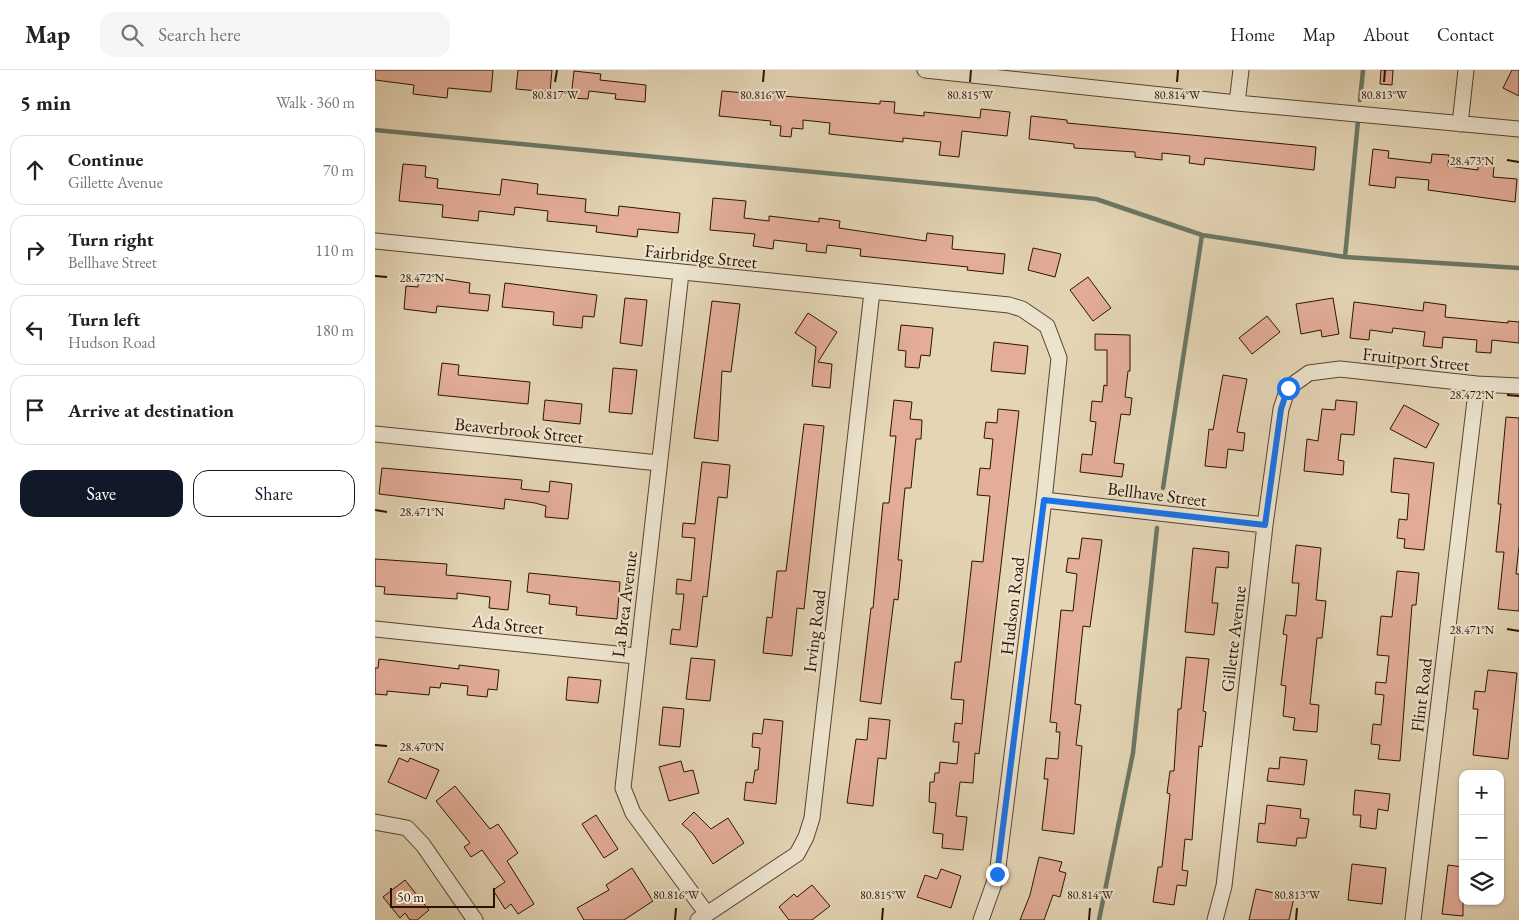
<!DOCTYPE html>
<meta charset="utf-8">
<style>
:root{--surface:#fff;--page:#f6f6f6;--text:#222;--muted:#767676;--line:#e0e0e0;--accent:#111827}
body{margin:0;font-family:"EB Garamond",serif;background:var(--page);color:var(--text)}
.controls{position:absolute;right:15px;bottom:15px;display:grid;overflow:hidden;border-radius:10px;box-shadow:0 1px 4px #0004}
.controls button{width:45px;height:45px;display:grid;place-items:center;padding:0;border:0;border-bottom:1px solid var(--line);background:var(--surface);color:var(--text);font:25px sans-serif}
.scale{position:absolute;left:15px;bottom:12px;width:105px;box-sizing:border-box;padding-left:5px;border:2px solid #2a1402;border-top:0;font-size:14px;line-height:18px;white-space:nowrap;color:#2a1402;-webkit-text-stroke:4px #ede4cf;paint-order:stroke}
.stop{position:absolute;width:15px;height:15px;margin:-11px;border:4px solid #1a73e8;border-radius:50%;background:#fff}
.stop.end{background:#1a73e8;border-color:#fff;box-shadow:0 1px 5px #0008}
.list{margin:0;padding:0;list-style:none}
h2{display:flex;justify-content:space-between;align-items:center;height:65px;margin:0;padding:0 20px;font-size:21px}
h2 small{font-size:16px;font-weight:400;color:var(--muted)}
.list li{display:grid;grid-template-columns:32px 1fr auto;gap:15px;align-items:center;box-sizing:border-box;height:70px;margin:0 10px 10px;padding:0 10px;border:1px solid var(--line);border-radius:15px}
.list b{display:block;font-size:19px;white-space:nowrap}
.list p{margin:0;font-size:16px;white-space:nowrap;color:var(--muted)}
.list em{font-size:16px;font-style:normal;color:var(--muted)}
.actions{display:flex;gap:10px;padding:15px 20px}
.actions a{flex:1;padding:11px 0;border:1px solid var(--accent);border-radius:15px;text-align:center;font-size:18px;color:var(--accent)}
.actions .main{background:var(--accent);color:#fff}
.icon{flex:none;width:28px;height:28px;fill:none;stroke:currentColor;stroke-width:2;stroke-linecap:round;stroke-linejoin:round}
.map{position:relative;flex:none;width:1144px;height:850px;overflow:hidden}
header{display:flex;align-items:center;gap:30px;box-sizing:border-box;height:70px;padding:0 25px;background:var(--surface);border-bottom:1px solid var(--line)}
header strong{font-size:24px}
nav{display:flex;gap:28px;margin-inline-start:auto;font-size:18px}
.search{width:350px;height:45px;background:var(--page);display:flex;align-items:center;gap:12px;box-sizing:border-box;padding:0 18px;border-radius:15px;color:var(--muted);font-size:19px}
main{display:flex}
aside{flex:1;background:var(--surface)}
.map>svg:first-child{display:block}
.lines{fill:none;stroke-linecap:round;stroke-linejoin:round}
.stream{stroke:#6b7766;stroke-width:4.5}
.building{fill:#e3ad98;stroke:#2a1402}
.street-casing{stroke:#58442f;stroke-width:17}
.street{stroke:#ede4cf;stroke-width:15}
.route{stroke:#1a73e8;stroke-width:6}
.ticks{fill:none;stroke:#2a1402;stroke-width:2}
.labels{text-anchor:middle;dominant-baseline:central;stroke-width:4.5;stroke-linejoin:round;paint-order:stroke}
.street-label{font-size:18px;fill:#2a1402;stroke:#ede4cf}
.ticks-label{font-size:12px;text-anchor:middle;fill:#2a1402;stroke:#ede4cf;stroke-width:4.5;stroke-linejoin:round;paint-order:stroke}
</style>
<header>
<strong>Map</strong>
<div class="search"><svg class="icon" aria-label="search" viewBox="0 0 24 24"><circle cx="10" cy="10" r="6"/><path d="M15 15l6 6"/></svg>Search here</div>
<nav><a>Home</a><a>Map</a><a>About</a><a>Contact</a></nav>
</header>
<main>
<aside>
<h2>5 min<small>Walk · 360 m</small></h2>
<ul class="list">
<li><svg class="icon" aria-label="ahead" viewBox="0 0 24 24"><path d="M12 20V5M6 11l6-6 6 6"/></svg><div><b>Continue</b><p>Gillette Avenue</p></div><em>70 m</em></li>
<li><svg class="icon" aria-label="right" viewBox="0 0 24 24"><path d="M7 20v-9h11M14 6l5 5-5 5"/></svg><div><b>Turn right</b><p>Bellhave Street</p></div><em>110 m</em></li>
<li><svg class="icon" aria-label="left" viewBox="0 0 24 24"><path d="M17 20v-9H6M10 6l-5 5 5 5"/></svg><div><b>Turn left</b><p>Hudson Road</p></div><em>180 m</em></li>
<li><svg class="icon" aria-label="arrive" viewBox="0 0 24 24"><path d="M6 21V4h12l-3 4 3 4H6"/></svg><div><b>Arrive at destination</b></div></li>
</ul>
<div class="actions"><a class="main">Save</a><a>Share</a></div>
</aside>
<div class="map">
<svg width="1144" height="850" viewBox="0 0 1144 850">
<rect width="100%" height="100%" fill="#e4d5b5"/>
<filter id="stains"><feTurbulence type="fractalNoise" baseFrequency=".004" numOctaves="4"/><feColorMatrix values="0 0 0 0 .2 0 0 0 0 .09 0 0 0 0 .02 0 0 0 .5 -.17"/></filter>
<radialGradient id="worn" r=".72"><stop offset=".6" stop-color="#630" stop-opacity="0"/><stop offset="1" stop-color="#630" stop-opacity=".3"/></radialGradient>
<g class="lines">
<!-- stream -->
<path class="stream" d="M985,30L988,0
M0,60L721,129L827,165L970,187L1144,198
M970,187L983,51
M788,418L827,165
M724,850L758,683L782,458"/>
</g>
<!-- building -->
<path class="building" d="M0,0H118L116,22L73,18L72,28L38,24L39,15L0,10Z
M143,0H177L175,22L141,19Z
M1006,0H1018L1017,15L1005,14Z
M1137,0H1144V26L1128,18Z
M199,1L226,4L225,10L271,15L270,32L240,29L241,24L214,21L213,29L196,28Z
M347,21L505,34V31L520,32L519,43L549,46V42L605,48L606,39L635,42L632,66L587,61L584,87L564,85L566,72L528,68V72L454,64L455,53L428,50V59L417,58L416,67L405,66L406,56L395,55L396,51L344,46Z
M656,46L692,50V53L941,77L939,100L830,88L829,95L814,93L815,86L787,83V90L760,87V82L699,78V74L654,69Z
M998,79L1014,81L1013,88L1056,93L1057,84L1074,85L1073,96L1103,100V94L1119,96L1118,107L1142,109L1140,132L1053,120L1054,110L1021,107L1020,118L994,115Z
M28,94L51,96L50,107L63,109L62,118L125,125L127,109L163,114L162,124L211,129L210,142L243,146L244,136L305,143L303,163L263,159L262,167L221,162L222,156L172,151L173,141L140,137L139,145L104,141L103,151L67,147L68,135L24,131Z
M338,128L371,131L369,148L394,151V146L444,152V148L465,151L464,158L551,171L552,163L578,166L577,179L630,184L628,204L592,200L593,197L485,186L486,179L452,175L451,183L431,181L432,174L399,170L398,179L378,176L380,164L335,160Z
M658,178L686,184L680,207L653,200Z
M44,205L95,213L94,223L115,225L113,241L62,236L61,243L29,239L31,216L43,217Z
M713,207L736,238L718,251L695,220Z
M130,213L222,225L219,247L208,246L207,258L178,255L179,242L127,237Z
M250,228L272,230L267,276L245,273Z
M958,228L964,264L947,267L946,260L926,264L921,234Z
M337,231L365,234L356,302L347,301L343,371L319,368Z
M979,232L1048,241L1049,232L1071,235L1070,247L1133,253V251L1144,252V273L1117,270L1116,283L1101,282L1102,270L1068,267L1067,278L1048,276L1050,262L1018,258L1017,263L995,260L994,270L975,268Z
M433,243L462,262L443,292L457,294L455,318L437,316L441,277L420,263Z
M892,246L905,262L877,284L864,268Z
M526,255L558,258L555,286L546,285L544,298L530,297L531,281L523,280Z
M720,264L755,265V301H753L750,327L757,328L755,345L746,344L739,393L749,394L747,407L705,402L707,384L717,385L721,352L715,351L717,331L727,332L729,315L732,316V280H720Z
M619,272L653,276L650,304L616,301Z
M67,293L84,295L83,305L155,312L153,334L63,325Z
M238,298L262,300L257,344L234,342Z
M848,305L872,309L862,362L870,363L868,381L853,379L851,398L830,396L834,359L838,360Z
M170,330L207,334L205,354L168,350Z
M519,330L537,332L535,349L547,350L546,369H541L536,418H530L523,490H527L523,530L519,529L506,634L485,631L496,538H498L508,433H514L521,366H515Z
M961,330L982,332L979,365L966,364L963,390L969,391L968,405L929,401L932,369L943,371L947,339L960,340Z
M1029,335L1064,354L1051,378L1015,359Z
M623,339L644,341L604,684L600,683L598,713L585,712L581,746L592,747L588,780L567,778L568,764L558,763L561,733L554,732L555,712H559L560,703H564L565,692L582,694L584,672H578L580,653L587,654L589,630L576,629L580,592H586L597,491L608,492L615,426L602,425L605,398L615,399L618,369L609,368L611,352L622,353Z
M1131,347L1144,348V476L1141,504H1144V541L1123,539L1129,482H1121L1126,434H1123Z
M429,354L449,356L429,539L422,538L417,586L388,583L392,547L397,548L402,501H411Z
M1019,388L1059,393L1049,480L1029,478L1030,469L1022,468L1024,449L1032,450L1034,424L1016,422Z
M327,392L355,395L352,428L343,427L332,527L328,526L322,577L295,574L297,559L305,560L309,524H301L302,509L316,511L320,468L307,467L308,453L320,454Z
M7,398L147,410L146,419L174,422L175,411L197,414L193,449L170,447L171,436L160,433L130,429L129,439L4,424Z
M707,468L727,470L715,557L708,556L701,623L700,634L706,635L701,675L707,676L699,764L667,760L673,709H669L671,688L683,689L685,662H681L682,653L675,652L686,540L698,541L702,504L691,502L693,488L704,489Z
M921,475L946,478L941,530L951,531L947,568H942L935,634L944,635L942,662L918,660L920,648L908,646L911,616L906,615L912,565L908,564L911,545L921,546L924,513H917Z
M818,478L854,482L853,498L841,497L837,533H843L839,565L810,562Z
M0,489L72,494L71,505L136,511L133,540L114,538L115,527L82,523V529L9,524L10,517L0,516Z
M1022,501L1044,503L1041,535H1037L1025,691L1003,689L1005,675L996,674L998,654L1006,655L1009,625L1000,624L1001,612L1011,613L1014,586L1002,585L1006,546L1017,547Z
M154,503L245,512L242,549L201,545L202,537L174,534L175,525L152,522Z
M811,587L834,589L828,641L831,642L827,677L824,676L817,770L810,769L807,800L813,801L811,816L802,815L799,835L778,832L783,797H787L795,724L792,723L795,701H799L803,639H806Z
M316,588L340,590L335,631L311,629Z
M4,589L84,599V595L124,600L122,620L113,619L112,627L92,625L93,616L66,613L65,618L55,617L54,625L12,621V625L0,624V598H3Z
M1113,600L1142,603L1133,689L1098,685L1103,639H1098L1100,621L1110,622Z
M193,607L226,610L223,633L191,630Z
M288,637L309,639L305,677L284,675Z
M494,648L515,650L511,689L503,688L498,736L472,733L481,669L492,670Z
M389,649L408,651L401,734L369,730L371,712L378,713L380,700H383L385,678L377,677L378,663L387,664Z
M905,687L932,690L929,715L892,711L894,698L904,699Z
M24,688L33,692L35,688L64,700L51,729L13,712Z
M306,691L309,702L318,700L324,723L294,731L284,697Z
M80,716L115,759L123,754L143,783L132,791L159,834L143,844L136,834L130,839L118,820L130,812L107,780L96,787L89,777L95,773L61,731Z
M980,720L1015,724L1013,741L1003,739L1001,759L985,757L986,745H978Z
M892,735L926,739L925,748L934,749L931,768H922L921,776L882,772L884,753L890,754Z
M319,742L336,759L353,748L369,773L338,794L318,764L307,754Z
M221,745L243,779L229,788L207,754Z
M664,787L687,792L684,801L691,803L685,827L678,825L669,850H645L655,825Z
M977,794L1011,798L1007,834L973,830Z
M1073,795L1088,797V846L1067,844Z
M257,798L278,831L249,850H209L202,838L234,820L231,815Z
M566,799L586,806L576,838L542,827L550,805L562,809Z
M30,810L54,840L42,850H35L30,843L25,848L8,827Z
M437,815L455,836L437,850H414L404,837L419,824L422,827Z
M881,819L919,827L914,850H874Z"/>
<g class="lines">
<defs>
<path id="street" d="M550,0L862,33L1144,59
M862,33L866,0
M1085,54L1091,0
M0,171L634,235L647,239L672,256L684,288L669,430L622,805L606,850
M306,203L248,718L258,743L332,844
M0,364L284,393
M669,430L890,455
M0,559L261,586
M0,752L32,758L48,775L100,850
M323,850L422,784L431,767L437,748L497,222
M840,850L849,816L890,455L906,339L913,318L934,303L965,299L1102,314L1144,316
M1038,850L1102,314"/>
</defs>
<!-- street casing -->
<use href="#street" class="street-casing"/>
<!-- street -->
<use href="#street" class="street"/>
</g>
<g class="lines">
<!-- route -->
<path class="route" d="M622,804L669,430L890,455L906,339L913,318"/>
</g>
<!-- ticks -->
<path class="ticks" d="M180,12L182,0M388,12L389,0M595,12L596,0M802,12L803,0M1009,12L1010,0M1132,90L1144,92M0,206L12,207M1132,325L1144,326M0,440L12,442M1132,559L1144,561M0,675L12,676M300,850L301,838M507,850L508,838M714,850L715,838M921,850L922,838"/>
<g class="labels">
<!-- street labels -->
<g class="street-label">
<text transform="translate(326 186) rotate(6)">Fairbridge Street</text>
<text transform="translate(1041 289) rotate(6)">Fruitport Street</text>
<text transform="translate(144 360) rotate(6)">Beaverbrook Street</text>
<text transform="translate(782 424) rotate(7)">Bellhave Street</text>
<text transform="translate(249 534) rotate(-83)">La Brea Avenue</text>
<text transform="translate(637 536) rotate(-83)">Hudson Road</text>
<text transform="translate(133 554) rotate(6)">Ada Street</text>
<text transform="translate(439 561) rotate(-83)">Irving Road</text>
<text transform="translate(858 569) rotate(-83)">Gillette Avenue</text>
<text transform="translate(1046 625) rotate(-83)">Flint Road</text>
</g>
</g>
<g class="ticks-label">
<text x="180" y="29">80.817°W</text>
<text x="388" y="29">80.816°W</text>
<text x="595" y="29">80.815°W</text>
<text x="802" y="29">80.814°W</text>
<text x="1009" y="29">80.813°W</text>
<text x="1097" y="95">28.473°N</text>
<text x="47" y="212">28.472°N</text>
<text x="1097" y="329">28.472°N</text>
<text x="47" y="446">28.471°N</text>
<text x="1097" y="564">28.471°N</text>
<text x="47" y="681">28.470°N</text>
<text x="301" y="829">80.816°W</text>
<text x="508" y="829">80.815°W</text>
<text x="715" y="829">80.814°W</text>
<text x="922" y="829">80.813°W</text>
</g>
<rect width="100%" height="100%" filter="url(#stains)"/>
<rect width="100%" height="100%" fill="url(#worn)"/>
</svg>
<div class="controls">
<button>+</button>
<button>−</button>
<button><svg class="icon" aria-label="layers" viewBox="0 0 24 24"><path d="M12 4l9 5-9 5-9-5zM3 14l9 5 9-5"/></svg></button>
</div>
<div class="scale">50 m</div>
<div class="stop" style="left:913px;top:318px"></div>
<div class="stop end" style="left:622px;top:804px"></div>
</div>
</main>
